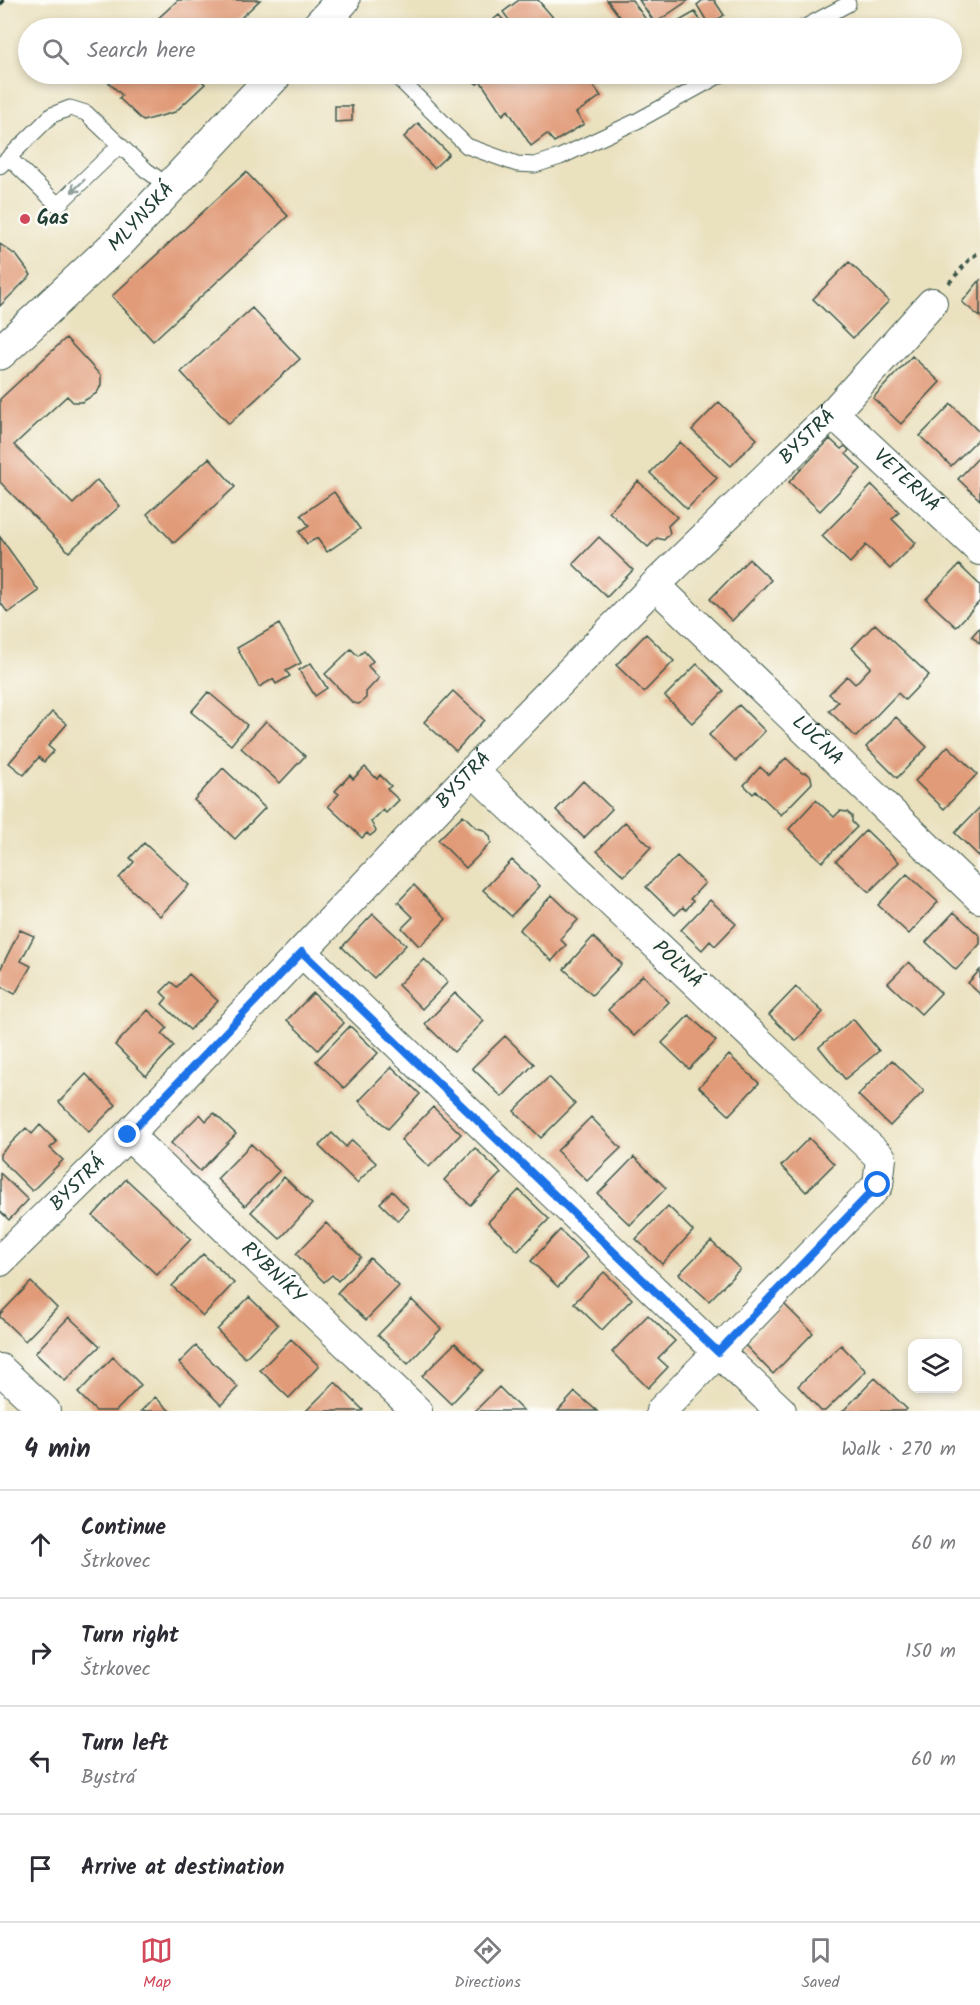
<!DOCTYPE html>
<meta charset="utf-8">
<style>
:root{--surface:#fff;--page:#f2f2f3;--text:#2b2b33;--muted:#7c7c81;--line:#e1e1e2;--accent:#d1495b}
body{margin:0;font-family:Kalam,sans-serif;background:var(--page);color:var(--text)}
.controls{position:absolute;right:18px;bottom:18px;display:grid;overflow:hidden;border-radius:12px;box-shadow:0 3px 9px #0003}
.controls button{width:54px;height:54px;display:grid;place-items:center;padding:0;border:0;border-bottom:2px solid var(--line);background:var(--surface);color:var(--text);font:30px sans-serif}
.stop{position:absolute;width:18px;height:18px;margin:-14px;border:4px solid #1a73e8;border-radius:50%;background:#fff}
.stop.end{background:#1a73e8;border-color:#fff;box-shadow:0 2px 6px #0008}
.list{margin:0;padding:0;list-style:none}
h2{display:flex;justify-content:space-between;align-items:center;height:78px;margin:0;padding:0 24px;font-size:26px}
h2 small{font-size:20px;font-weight:400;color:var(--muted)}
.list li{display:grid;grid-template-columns:39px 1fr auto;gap:18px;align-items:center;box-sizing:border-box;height:108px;padding:0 24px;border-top:2px solid var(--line)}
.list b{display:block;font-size:22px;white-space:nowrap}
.list p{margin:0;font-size:20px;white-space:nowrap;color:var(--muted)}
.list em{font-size:20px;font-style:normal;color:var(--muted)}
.icon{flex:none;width:33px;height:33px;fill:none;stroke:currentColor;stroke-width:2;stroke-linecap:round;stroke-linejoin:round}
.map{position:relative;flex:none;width:980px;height:1411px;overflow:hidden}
.search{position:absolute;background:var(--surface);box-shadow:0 3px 9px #0003;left:18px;right:18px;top:18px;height:66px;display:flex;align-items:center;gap:15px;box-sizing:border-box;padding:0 21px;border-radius:33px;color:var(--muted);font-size:22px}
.sheet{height:510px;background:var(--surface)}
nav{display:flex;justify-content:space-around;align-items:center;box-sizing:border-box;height:84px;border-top:2px solid var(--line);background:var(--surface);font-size:16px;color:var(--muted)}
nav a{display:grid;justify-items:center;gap:3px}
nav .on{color:var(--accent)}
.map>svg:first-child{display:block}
.building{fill:#e19b79}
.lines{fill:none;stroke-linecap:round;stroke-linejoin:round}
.service-casing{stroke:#3d5649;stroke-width:17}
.minor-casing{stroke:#3d5649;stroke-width:32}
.tertiary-casing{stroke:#3d5649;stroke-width:35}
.path{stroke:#3d5649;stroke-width:4;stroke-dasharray:4.5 4.5;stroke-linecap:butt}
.service{stroke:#fff;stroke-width:15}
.minor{stroke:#fff;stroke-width:30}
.tertiary{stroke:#fff;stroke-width:33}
.rail{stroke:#1f3d34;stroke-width:4.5;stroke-dasharray:9 4.5;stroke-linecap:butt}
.oneway{stroke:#8f9e9a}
.route{stroke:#1a73e8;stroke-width:8}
.poi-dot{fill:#d1495b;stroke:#fdfcf7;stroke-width:2}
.labels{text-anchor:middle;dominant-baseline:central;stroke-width:5;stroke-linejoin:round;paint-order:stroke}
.street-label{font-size:20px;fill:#1f3d34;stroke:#fdfcf7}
.poi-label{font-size:20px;font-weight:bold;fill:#1f3d34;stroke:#fdfcf7;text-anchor:start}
</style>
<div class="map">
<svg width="980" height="1411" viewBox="0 0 980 1411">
<rect width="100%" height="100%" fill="#fdfcf7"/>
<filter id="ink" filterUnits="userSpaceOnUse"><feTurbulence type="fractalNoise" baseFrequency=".0167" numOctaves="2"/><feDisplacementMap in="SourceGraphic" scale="12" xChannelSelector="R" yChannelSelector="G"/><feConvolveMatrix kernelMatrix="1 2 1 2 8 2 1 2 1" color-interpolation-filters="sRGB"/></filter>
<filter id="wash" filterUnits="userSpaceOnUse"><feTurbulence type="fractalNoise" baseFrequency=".008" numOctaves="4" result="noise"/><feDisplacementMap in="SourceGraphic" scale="24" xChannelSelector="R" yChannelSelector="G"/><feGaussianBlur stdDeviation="1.35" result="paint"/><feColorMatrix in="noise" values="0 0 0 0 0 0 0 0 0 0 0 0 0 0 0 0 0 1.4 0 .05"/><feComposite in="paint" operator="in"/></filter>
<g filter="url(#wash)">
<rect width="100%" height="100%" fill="#eae1bf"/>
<g id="blocks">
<!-- building -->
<path class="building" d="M178,0H260L230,28H153L150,26Z
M519,0H538L562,28H515L503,12Z
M607,0H632L652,28H619L616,25L622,20Z
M639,0H689L655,23Z
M703,0H714L724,15L709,25L697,5Z
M695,12L705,28H667Z
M499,15L510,28H483Z
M118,74H195L205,84L175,112L143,121L119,98L122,95L109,83Z
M465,74H491L477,84Z
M493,74H547L549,76L553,74H585L601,96L576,113L584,124L554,142L547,134L531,146L508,110L503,115L481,82Z
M335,106H352V121L335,122Z
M418,123L449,154L434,168L404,137Z
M246,172L288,216L153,341L112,296Z
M0,244L17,256L31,275L0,306Z
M849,262L889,301L853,338L813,299Z
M980,280V317L962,302Z
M252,308L300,359L229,424L181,372Z
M66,338L101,376V385L97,393L82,402H73L67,396L14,445L73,504L97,480L120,506L69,552L0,482V399Z
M912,356L940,382L901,424L873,398Z
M719,402L757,439L731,466L692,430Z
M951,404L980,433V437L951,466L920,436Z
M830,439L841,449L845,446L849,450L846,454L861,469L820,511L789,482Z
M680,442L717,478L687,509L650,473Z
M980,456V500L958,479Z
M209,458L235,487L174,543L147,514Z
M638,481L677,517L668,526L670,533L664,540L657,538L648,547L609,512Z
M872,485L899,512L892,519L916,543L890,569L866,545L850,563L822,536Z
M334,492L360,529L327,552L317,538L307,544L299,532L309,526L301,515Z
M0,537L39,591L8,613L0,602Z
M599,537L633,570L607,597L573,564Z
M749,559L771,580L732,621L710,599Z
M959,565L980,585V601L956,627L926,599Z
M279,624L301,663L286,671L290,676L276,684L273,679L259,687L237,648Z
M875,624L929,675L905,700L898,693L856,737L829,711L838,702L829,694L847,676L855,684L871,667L852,648Z
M980,627V644L972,636Z
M646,634L674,661L644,692L616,665Z
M351,649L358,656L364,651L373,661L368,666L379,678L366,692V698L359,704L353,703L325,674Z
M311,663L327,688L315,696L299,670Z
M697,664L724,691L692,723L665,696Z
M453,691L484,720L456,751L424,722Z
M208,692L247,725L231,745L191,712Z
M739,705L765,731L736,761L709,735Z
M52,712L67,724L48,746L54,751L44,762L39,757L24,775L9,763Z
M896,717L927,747L897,778L866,747Z
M266,721L305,756L280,783L241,748Z
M948,746L977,774L944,809L915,781Z
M786,758L802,773H807L811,777L812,783L781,815L756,791L753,794L744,785L760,767L769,775Z
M365,767L377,779L380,775L391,786L387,789L399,800L386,813L383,810L371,822L376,831L370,836L367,833L362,838L328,806L339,794L335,791L350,775L353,779Z
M223,768L265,808L235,839L194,800Z
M583,781L612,809L584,838L556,810Z
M816,800L834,817L840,811L847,812L852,816V822L857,827L822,862L789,829Z
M980,807V857L955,833Z
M463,815L477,828L484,830L490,836L491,843L466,868L438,840Z
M625,822L651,847L624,876L597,851Z
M866,830L899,862L869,892L836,861Z
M144,843L189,885L160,916L119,878L134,862L130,858Z
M677,856L705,883L690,899L693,901L686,910L683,907L675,915L646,887Z
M512,860L540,886L511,916L483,890Z
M907,874L938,902L909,934L878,905Z
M414,885L446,919L421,945H418L402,928L413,917L398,902Z
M552,895L578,920L560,939L566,945L552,961L519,930Z
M710,900L736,924L715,946L710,941L702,950L681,930Z
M954,912L980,936V944L956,970L926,942Z
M373,914L406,945L374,978L342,947Z
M20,930L34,936L21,961L31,966L15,994L0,986V970Z
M593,937L622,964L592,995L564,969Z
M424,959L448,982L422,1009L398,985Z
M909,962L941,993L921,1014L888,983Z
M980,970V994L968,983Z
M189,974L218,1001L190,1030L162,1004L167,998L161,992L171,982L177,987Z
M643,975L669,1002L634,1036L608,1010Z
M796,987L823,1012L796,1041L769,1015Z
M313,993L344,1023L318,1050L287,1020Z
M455,993L484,1021L454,1052L425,1024Z
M148,1010L167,1028L162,1034L174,1046L146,1076L115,1045Z
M689,1015L716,1041L689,1069L662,1043Z
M853,1019L879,1051L845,1079L819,1047Z
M350,1026L378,1053L344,1088L316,1061Z
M505,1036L534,1064L502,1097L472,1068Z
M729,1055L759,1083L729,1115L699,1087Z
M892,1060L924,1091L890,1126L858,1095Z
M392,1067L420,1094L388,1129L359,1101Z
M86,1074L116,1105L89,1132L59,1102Z
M549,1077L575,1104L541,1138L514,1111Z
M433,1107L461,1134L429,1167L401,1140Z
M214,1113L236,1134L200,1171L171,1143L200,1114L206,1121Z
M591,1117L621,1148L587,1181L557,1151Z
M40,1125L57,1142L50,1148L63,1160L32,1191L0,1159V1154L26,1128L32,1134Z
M332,1133L346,1147L352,1140L376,1163L357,1183L319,1146Z
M809,1138L834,1164L806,1192L781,1166Z
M251,1144L279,1171L245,1206L217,1179Z
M475,1148L501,1173L470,1205L444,1180Z
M634,1157L666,1188L630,1225L598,1194Z
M0,1173L28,1200L9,1220L0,1211Z
M284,1177L312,1204L280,1239L251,1212Z
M126,1179L191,1239L157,1275L93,1216Z
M519,1190L549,1219L518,1251L488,1222Z
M392,1191L409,1209L398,1221L380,1203Z
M668,1206L693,1231L662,1264L636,1239Z
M326,1223L361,1257L338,1281L332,1275L324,1282L296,1254Z
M560,1230L588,1257L558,1287L531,1261Z
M711,1241L740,1269L709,1301L679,1274Z
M203,1254L234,1283L203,1316L172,1286Z
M370,1258L399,1286L366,1320L337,1293Z
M604,1272L632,1299L602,1330L574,1303Z
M31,1282L57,1308L25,1341L0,1317V1314Z
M249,1297L278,1325L245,1358L217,1330Z
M412,1300L441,1329L408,1364L378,1335Z
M784,1304L813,1333L773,1374L745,1345Z
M648,1315L675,1341L658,1358L668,1367L648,1388L612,1352Z
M69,1317L100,1346L65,1381L35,1353Z
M291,1339L319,1366L289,1398L260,1370Z
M455,1343L483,1370L451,1404L422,1376Z
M841,1345L866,1371L825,1411H821L798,1386Z
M196,1346L238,1387L221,1405L179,1363Z
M113,1357L141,1385L116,1411H96L78,1393Z
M875,1378L907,1409L905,1411H843Z
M335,1382L363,1410L362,1411H306Z
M499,1387L523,1411H475Z
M575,1392L597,1411H558Z
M155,1397L170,1411H141Z"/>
</g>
</g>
<g filter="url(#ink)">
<use href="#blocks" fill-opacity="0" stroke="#3d5649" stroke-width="1.5"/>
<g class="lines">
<defs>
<path id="service" d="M334,10L352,28
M803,28L848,4
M394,74L467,146L517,164L535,165L560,157L637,121L722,74
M9,158L58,205L120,145
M0,166L52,115L70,108L86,113L146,170L171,188"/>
<g id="minor">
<path id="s1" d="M833,413L980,550"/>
<path id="s2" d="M655,585L980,898"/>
<path d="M302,952L718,1352L878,1185L881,1158L473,771"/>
<path id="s3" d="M128,1135L417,1411"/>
<path id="s4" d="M0,1261L128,1135L473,771L655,585L833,413L932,303"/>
<path d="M0,1369L45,1411"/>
<path d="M661,1411L718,1352L781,1411"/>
</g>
<g id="tertiary">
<path d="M317,28L343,0"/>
<path id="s5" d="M0,353L119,242L276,74"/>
</g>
</defs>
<!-- service casing -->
<use href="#service" class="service-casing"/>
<!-- minor casing -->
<use href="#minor" class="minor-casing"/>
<!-- tertiary casing -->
<use href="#tertiary" class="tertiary-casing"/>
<!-- path -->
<path class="path" d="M949,283L969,260L980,251"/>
<!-- service -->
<use href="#service" class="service"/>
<!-- minor -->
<use href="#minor" class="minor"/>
<!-- tertiary -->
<use href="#tertiary" class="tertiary"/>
<!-- rail -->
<path class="rail" d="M0,4L4,0"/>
</g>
<!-- one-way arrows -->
<defs><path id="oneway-shaft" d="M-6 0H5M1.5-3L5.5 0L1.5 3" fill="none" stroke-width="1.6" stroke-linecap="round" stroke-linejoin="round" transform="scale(1.5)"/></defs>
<use class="oneway" href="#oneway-shaft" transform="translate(78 186) rotate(136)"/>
</g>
<g class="lines" filter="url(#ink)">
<!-- route -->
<path class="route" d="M128,1135L302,952L718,1352L878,1185"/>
</g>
<!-- markers -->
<circle class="poi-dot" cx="25" cy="219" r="6"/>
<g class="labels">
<!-- street labels -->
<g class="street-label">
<text stroke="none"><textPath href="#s5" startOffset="196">MLYNSKÁ</textPath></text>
<text stroke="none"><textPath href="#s4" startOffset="1154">BYSTRÁ</textPath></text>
<text stroke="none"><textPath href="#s1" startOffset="100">VETERNÁ</textPath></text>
<text stroke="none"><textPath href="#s2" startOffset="225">LÚČNA</textPath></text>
<text stroke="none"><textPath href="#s4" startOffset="668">BYSTRÁ</textPath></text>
<text transform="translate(677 965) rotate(43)">POĽNÁ</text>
<text stroke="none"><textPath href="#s4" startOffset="110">BYSTRÁ</textPath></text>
<text stroke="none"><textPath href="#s3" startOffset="200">RYBNÍKY</textPath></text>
</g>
<!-- poi labels -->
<g class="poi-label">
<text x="37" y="219">Gas</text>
</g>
</g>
</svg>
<div class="controls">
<button><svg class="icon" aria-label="layers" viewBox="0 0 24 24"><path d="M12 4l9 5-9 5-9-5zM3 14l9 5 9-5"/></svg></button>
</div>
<div class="stop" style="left:878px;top:1185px"></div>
<div class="stop end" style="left:128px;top:1135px"></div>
<div class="search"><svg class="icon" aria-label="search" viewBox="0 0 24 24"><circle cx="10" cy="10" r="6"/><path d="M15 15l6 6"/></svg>Search here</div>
</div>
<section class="sheet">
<h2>4 min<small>Walk · 270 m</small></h2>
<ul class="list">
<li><svg class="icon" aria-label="ahead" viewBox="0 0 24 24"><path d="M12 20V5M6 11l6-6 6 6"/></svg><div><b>Continue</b><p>Štrkovec</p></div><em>60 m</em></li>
<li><svg class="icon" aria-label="right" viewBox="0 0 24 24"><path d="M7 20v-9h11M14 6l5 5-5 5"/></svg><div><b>Turn right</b><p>Štrkovec</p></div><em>150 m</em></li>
<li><svg class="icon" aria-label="left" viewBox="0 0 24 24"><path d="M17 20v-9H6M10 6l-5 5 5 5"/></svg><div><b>Turn left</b><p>Bystrá</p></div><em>60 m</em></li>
<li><svg class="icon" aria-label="arrive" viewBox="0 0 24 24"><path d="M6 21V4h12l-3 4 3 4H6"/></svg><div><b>Arrive at destination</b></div></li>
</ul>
</section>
<nav>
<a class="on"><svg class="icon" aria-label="map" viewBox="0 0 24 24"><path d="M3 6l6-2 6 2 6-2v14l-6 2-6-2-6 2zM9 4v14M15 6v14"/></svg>Map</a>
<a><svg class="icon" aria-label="directions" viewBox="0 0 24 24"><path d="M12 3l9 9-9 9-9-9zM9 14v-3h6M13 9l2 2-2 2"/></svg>Directions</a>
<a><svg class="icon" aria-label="saved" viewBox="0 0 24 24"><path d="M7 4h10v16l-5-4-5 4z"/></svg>Saved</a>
</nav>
